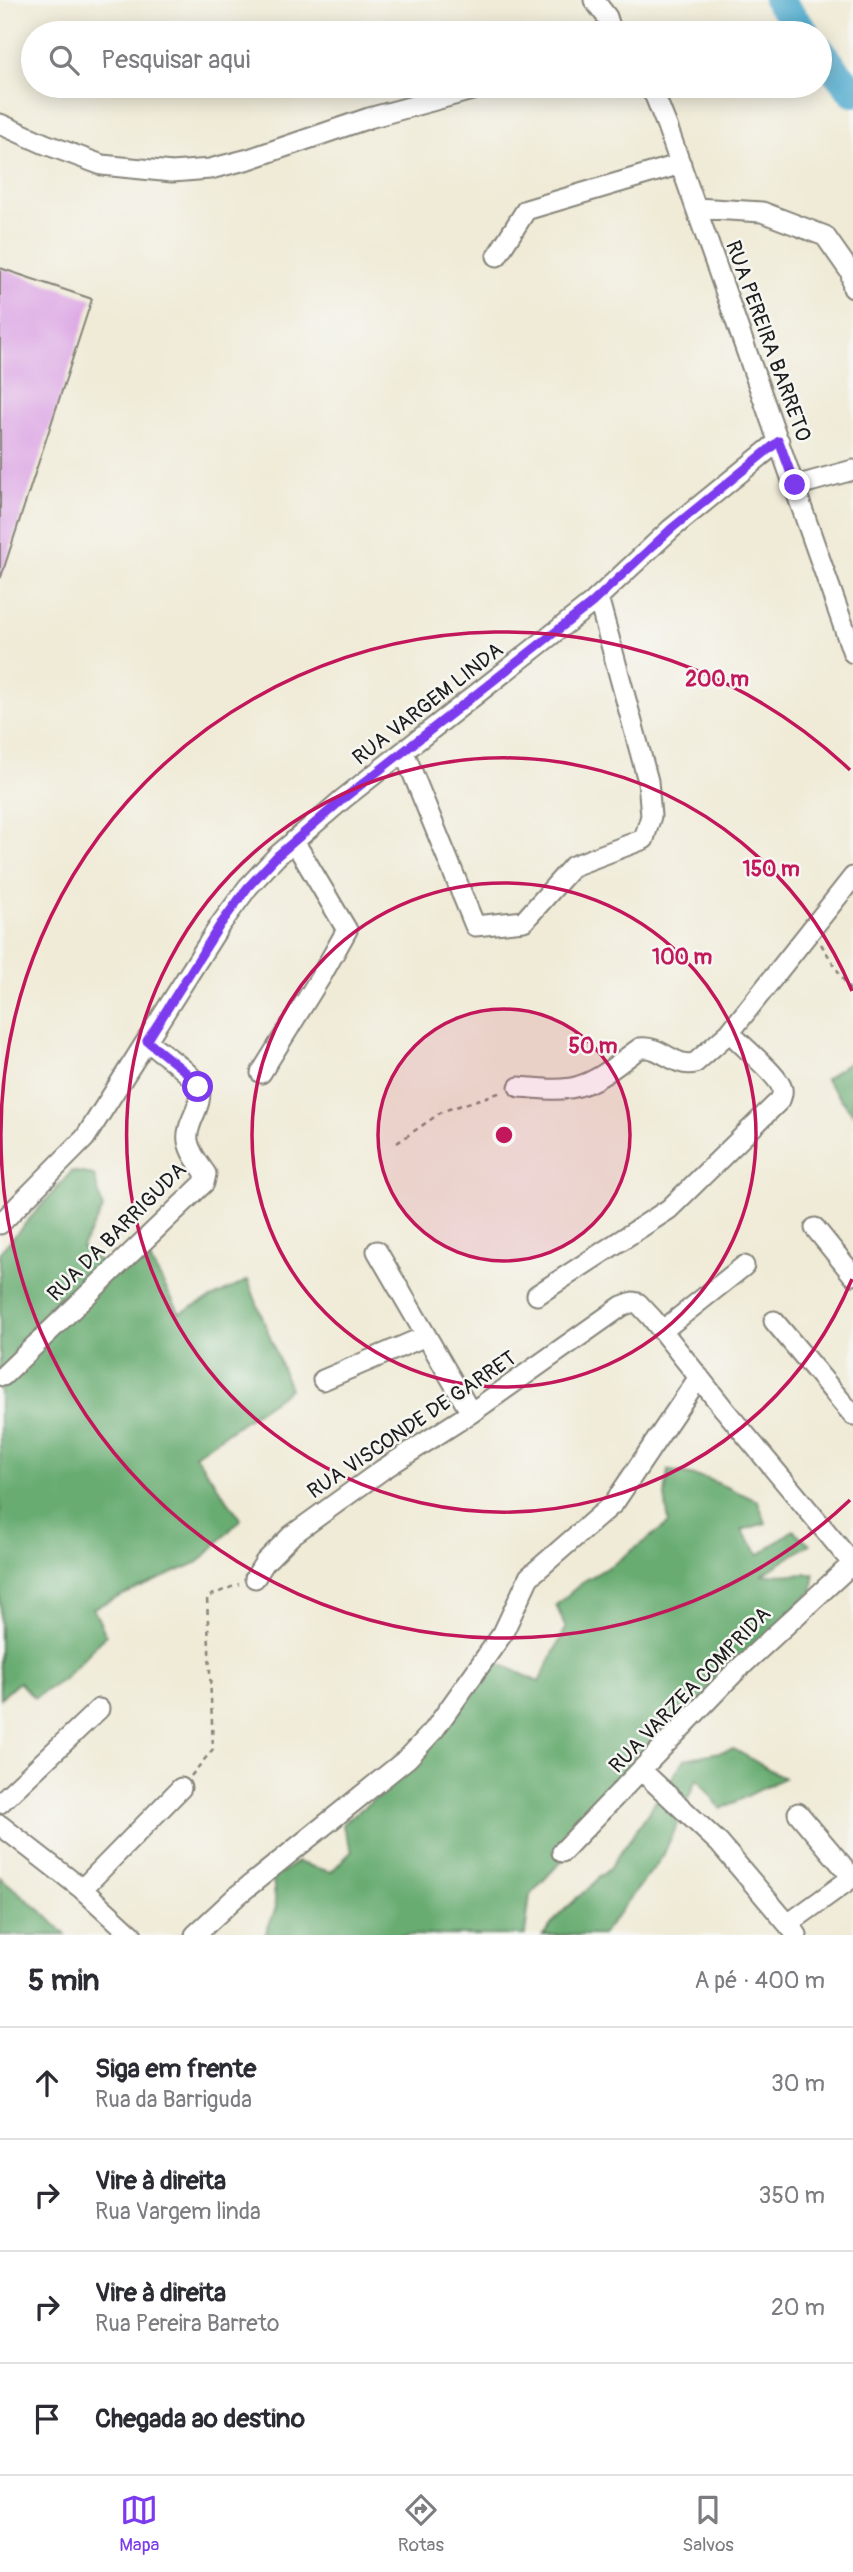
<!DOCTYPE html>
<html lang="pt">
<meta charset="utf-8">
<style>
:root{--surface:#fff;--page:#f2f2f3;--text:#2b2b33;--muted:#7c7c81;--line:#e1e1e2;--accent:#7c3aed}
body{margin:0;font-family:Pangolin,sans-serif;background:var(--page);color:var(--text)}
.stop{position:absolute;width:21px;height:21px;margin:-16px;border:5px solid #7c3aed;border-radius:50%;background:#fff}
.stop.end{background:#7c3aed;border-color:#fff;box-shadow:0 2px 7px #0008}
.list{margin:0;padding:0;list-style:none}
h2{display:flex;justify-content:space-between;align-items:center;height:91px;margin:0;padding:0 28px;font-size:30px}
h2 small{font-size:23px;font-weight:400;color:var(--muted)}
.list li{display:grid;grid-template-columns:46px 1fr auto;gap:21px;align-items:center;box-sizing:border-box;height:112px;padding:0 28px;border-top:2px solid var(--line)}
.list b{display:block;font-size:26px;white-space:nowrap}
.list p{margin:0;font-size:23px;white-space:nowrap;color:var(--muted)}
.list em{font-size:23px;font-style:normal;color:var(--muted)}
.icon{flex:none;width:38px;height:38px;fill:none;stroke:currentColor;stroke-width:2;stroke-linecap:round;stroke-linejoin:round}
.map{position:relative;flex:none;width:853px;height:1935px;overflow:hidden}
.search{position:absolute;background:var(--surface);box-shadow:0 4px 18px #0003;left:21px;right:21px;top:21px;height:77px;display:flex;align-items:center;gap:18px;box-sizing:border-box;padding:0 24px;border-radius:38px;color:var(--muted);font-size:26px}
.sheet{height:539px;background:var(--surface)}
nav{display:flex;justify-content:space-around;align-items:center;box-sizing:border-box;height:98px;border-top:2px solid var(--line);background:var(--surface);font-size:19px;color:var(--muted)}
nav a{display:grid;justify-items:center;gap:4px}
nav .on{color:var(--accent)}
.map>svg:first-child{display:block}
.forest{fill:#68ac71;stroke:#426446;stroke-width:2}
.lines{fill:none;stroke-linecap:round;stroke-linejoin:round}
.river{stroke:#51abce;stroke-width:30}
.building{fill:#dca4e4}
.minor-casing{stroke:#86847a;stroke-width:23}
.path{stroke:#86847a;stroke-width:2.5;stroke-dasharray:5 5;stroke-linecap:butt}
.minor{stroke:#fff;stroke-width:19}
.route{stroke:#7c3aed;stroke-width:9}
.ring{fill:none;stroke:#c2185b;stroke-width:3.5}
.labels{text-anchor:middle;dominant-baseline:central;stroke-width:5;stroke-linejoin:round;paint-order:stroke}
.street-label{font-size:21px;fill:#1c1c1c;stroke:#f6f6f2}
.centre{fill:#c2185b;stroke:#f6f6f2;stroke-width:3.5}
.ring-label{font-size:21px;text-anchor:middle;font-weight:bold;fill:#c2185b;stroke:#f6f6f2;stroke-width:5;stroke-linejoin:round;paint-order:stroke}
</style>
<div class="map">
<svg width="853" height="1935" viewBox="0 0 853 1935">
<rect width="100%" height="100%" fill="#f6f6f2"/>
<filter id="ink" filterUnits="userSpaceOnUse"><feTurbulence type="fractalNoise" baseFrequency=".0143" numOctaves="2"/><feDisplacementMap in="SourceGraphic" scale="14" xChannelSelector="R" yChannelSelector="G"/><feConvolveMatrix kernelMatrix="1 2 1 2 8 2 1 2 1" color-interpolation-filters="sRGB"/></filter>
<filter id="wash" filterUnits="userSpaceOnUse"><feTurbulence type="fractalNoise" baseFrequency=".00686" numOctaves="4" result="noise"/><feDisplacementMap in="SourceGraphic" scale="28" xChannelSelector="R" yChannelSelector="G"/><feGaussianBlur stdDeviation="1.57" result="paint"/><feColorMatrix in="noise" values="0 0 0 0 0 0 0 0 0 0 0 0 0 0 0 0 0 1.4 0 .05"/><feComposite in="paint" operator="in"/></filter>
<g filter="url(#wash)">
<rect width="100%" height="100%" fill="#f0ebd7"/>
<!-- forest -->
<path class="forest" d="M853,1060V1114L825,1079Z
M72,1171L94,1175L103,1209L82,1247L103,1264L149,1258L180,1313L248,1280L290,1389L195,1455L241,1519L199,1562L93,1608L106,1635L63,1680L34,1698L19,1682L0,1699V1252Z
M668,1470L708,1479L758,1501L766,1523L742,1530L759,1555L793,1530L810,1544L762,1575L814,1574L813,1589L530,1895L525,1935H265L276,1907L273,1878L297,1862L331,1872L352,1851L342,1824L378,1796L446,1729L494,1661L539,1682L566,1628L556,1605L584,1581L615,1563L669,1523L665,1496Z
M734,1749L784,1778L721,1809L697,1778L663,1856L602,1935H543L560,1914L610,1868L685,1759Z
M0,1877L47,1916L66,1935H0Z"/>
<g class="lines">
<!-- river -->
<path class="river" d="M778,0L805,33
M820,51L853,92"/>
</g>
<g id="blocks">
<!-- building -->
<path class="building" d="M0,268L92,299L1,577L0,576Z"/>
</g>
</g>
<g filter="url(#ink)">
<use href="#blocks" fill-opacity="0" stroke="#86847a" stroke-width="2"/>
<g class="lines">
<defs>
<path id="minor" d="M594,0L607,17L612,33
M648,86L655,96L667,126L853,653
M0,124L45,144L102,165L172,172L210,169L249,159L369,118L487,86
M696,208L762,212L825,236L851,273L853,288
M497,256L526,210L681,164
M795,486L853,470
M404,752L475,926L524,921L573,866L644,839L651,816L648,781L598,597
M261,1073L320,978L347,930L294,841
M519,1087C538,1088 560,1092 579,1086C601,1080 621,1061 640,1048C661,1045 674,1068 695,1063L730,1032L853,877
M0,1224L85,1138L220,925L248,887L277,856L343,799L592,603L671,529L779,441
M815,1228L853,1275
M377,1251L471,1413
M537,1295L669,1209L780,1100C782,1095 783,1094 782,1089C779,1075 741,1046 730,1032
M774,1321L853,1415
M662,1331L744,1266
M3,1376L204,1183L206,1174C199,1164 190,1153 188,1141C185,1123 204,1106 199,1088C193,1073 160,1052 147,1041
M323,1380L426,1336
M255,1578L265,1562L292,1535L382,1470L471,1413L622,1306L633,1302L638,1303L652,1318L724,1409L853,1564
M641,1770L719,1843L797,1935
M0,1803L99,1709
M798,1813L852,1877
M0,1825L82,1889L132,1935
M562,1852L734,1673L853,1563
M82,1889L181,1788
M788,1924L853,1877
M195,1935L239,1894L408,1758L434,1730L503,1633L529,1577L614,1503L699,1377"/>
</defs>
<!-- minor casing -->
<use href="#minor" class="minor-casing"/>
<!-- path -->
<path class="path" d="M821,944L853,995
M397,1143L443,1111L502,1092
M191,1776L213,1749L207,1597L239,1584"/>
<!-- minor -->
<use href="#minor" class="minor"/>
</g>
</g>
<g class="lines" filter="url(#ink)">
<!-- route -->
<path class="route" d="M198,1087L187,1073L147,1041L220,925L248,887L277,856L343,799L592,603L671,529L779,441L795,485"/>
</g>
<!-- distance rings -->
<circle cx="504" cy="1135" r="126" fill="#c2185b" fill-opacity=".12"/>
<g class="ring">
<circle cx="504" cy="1135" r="126"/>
<circle cx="504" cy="1135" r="252"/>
<path d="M852 1279A377 377 0 1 1 852 991"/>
<path d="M850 1500A503 503 0 1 1 850 770"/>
</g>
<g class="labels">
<!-- street labels -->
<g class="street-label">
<text transform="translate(768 341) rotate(70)">RUA PEREIRA BARRETO</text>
<text transform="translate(428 704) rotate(-38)">RUA VARGEM LINDA</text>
<text transform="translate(117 1232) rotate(-45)">RUA DA BARRIGUDA</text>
<text transform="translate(412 1425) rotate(-34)">RUA VISCONDE DE GARRET</text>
<text transform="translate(690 1690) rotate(-46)">RUA VARZEA COMPRIDA</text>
</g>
</g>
<circle cx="504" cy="1135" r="10" class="centre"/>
<g class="ring-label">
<text x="717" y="686">200 m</text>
<text x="771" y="876">150 m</text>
<text x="682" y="964">100 m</text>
<text x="593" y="1053">50 m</text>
</g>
</svg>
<div class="stop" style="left:198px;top:1087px"></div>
<div class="stop end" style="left:795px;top:485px"></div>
<div class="search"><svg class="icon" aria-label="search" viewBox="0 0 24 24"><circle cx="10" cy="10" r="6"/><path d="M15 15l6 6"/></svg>Pesquisar aqui</div>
</div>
<section class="sheet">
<h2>5 min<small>A pé · 400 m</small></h2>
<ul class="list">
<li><svg class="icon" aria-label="ahead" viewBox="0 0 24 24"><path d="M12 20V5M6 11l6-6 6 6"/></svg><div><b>Siga em frente</b><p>Rua da Barriguda</p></div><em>30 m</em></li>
<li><svg class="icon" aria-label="right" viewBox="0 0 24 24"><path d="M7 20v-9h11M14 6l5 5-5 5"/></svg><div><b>Vire à direita</b><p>Rua Vargem linda</p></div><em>350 m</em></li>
<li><svg class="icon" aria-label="right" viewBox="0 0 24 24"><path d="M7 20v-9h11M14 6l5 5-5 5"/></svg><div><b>Vire à direita</b><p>Rua Pereira Barreto</p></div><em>20 m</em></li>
<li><svg class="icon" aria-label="arrive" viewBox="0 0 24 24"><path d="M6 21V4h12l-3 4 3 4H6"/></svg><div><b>Chegada ao destino</b></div></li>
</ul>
</section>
<nav>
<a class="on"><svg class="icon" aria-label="map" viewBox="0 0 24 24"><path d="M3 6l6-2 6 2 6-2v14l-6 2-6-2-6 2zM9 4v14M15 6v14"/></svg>Mapa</a>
<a><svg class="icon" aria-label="directions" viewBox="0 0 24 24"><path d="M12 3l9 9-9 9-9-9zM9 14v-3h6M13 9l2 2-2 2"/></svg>Rotas</a>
<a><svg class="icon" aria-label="saved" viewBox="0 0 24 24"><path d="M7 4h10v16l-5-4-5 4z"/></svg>Salvos</a>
</nav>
